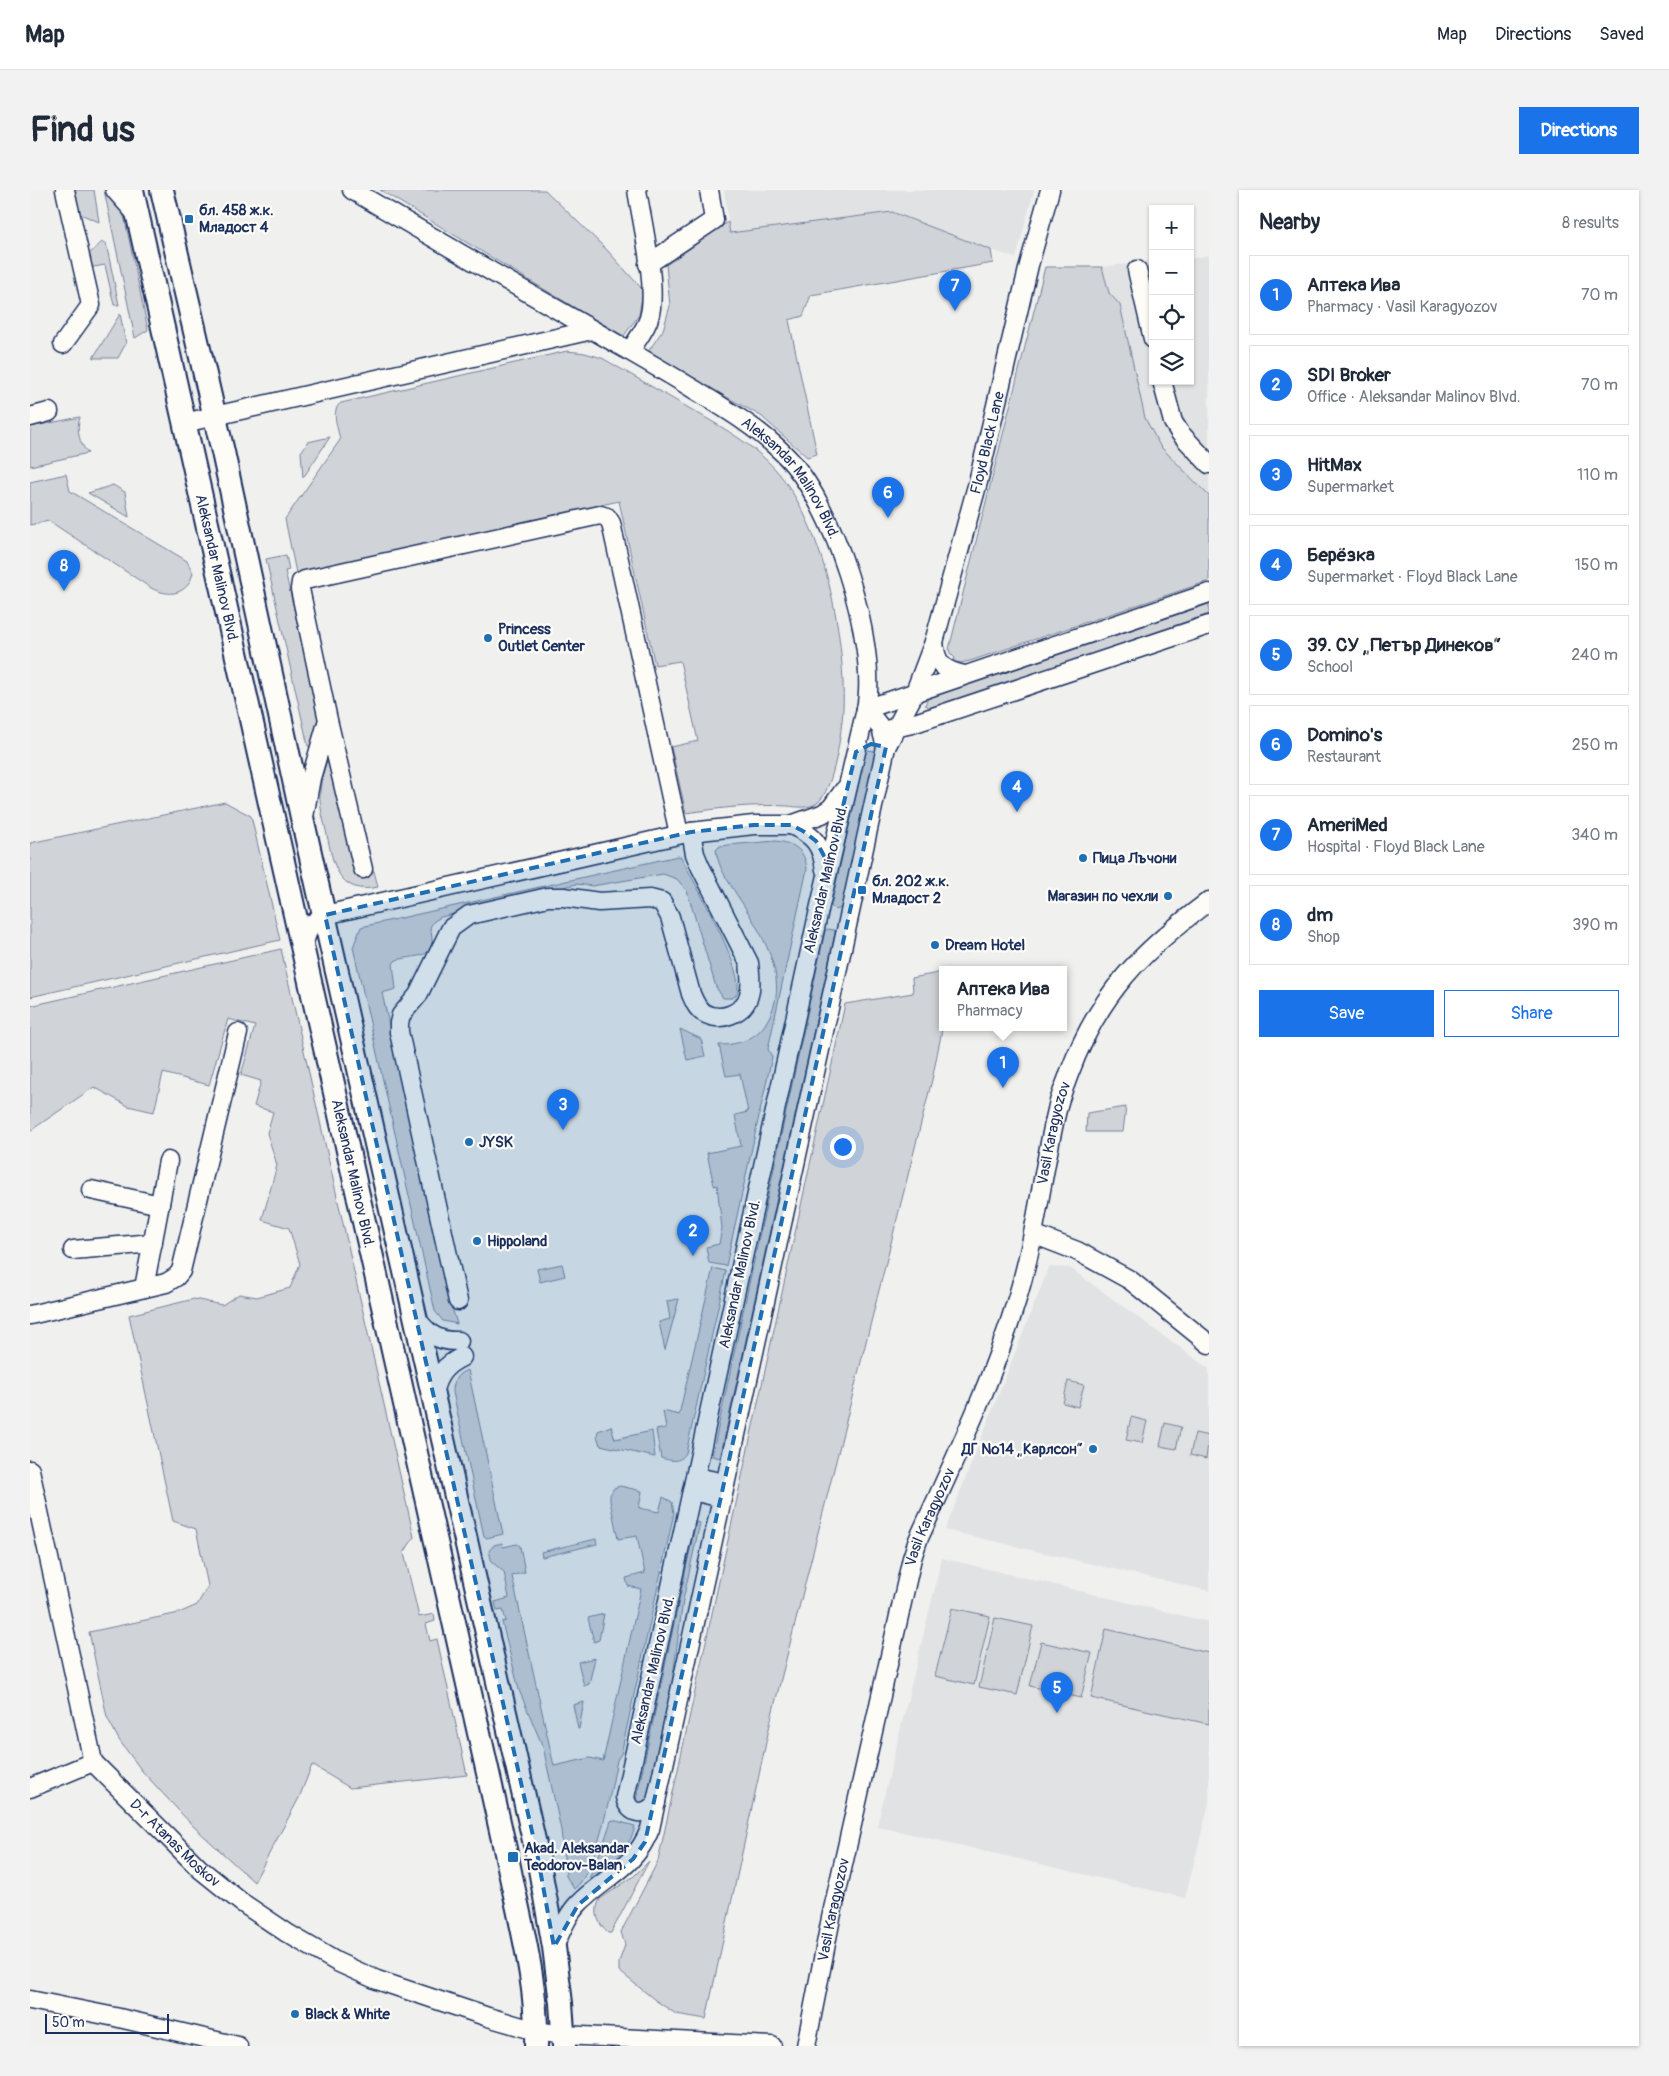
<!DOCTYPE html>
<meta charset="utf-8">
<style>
:root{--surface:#fff;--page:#f2f2f3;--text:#1f2937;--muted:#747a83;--line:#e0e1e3;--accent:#1a73e8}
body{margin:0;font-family:Pangolin,sans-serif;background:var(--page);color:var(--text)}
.controls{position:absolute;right:15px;top:15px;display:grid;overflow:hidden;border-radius:0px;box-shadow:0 1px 4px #0004}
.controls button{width:45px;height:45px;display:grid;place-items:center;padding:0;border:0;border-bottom:1px solid var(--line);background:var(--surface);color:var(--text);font:25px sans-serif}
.scale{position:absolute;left:15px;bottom:12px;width:124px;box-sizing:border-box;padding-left:5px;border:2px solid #1b2f5e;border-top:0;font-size:14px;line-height:18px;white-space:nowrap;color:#1b2f5e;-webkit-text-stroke:4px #fdfcf7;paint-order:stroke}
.you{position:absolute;left:812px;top:956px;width:18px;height:18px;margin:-12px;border:4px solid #fff;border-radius:50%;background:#1a73e8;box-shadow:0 0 0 8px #1a73e833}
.badge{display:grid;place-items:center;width:32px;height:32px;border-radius:50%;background:var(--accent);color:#fff;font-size:16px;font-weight:700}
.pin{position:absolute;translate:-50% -41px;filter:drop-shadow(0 1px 2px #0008)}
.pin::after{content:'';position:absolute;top:26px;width:18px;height:15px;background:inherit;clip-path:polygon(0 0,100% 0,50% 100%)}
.popup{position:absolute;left:909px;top:776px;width:128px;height:65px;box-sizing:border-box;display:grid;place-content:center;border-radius:0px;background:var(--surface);filter:drop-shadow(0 1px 4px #0005);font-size:16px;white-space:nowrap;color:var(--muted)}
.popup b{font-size:19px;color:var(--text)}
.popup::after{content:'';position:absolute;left:50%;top:100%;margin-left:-10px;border:10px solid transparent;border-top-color:var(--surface)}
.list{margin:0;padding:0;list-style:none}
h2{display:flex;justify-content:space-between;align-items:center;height:65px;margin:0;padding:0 20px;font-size:21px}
h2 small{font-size:16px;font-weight:400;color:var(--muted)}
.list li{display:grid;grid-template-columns:32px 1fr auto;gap:15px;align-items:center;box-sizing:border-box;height:80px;margin:0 10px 10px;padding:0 10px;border:1px solid var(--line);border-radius:0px}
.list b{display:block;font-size:19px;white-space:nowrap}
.list p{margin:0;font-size:16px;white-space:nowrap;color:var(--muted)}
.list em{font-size:16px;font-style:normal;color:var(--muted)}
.actions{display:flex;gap:10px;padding:15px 20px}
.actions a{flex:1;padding:11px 0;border:1px solid var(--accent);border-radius:0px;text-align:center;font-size:18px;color:var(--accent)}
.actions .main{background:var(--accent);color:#fff}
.icon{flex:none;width:28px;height:28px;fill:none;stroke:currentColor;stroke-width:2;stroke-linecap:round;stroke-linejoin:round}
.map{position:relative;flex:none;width:1179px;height:1856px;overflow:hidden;border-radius:0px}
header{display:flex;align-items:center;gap:30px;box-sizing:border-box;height:70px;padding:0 25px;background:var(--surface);border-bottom:1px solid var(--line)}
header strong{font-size:24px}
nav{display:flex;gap:28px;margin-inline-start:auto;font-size:18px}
.intro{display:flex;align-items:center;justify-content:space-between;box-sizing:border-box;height:120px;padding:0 30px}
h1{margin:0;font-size:35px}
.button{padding:12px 22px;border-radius:0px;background:var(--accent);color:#fff;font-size:18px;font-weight:700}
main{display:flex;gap:30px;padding:0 30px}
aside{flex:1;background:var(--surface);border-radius:0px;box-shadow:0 1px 4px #0004}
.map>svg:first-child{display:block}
.built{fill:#e0e2e3}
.green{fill:#d0d3d8;stroke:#76819b}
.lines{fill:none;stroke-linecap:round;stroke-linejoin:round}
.minor-casing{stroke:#1b2f5e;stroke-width:21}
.major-casing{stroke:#1b2f5e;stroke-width:26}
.minor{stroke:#fdfcf7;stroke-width:18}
.major{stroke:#fdfcf7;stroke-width:22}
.marked{fill:#1f6fb2;fill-opacity:0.2;stroke:#1f6fb2;stroke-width:4;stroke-dasharray:10 6;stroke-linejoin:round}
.poi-dot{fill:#1f6fb2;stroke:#fdfcf7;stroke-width:2}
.labels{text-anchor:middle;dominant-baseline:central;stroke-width:4.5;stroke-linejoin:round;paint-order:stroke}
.poi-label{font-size:15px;font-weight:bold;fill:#1b2f5e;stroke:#fdfcf7;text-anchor:start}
.street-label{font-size:15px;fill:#1b2f5e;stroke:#fdfcf7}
</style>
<header>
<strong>Map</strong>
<nav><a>Map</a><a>Directions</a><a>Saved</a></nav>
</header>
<div class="intro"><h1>Find us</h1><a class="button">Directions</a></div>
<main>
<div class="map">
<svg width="1179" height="1856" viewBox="0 0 1179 1856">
<rect width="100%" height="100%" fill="#f0f0ee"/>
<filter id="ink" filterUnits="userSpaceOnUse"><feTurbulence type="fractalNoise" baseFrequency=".02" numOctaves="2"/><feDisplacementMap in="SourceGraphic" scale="10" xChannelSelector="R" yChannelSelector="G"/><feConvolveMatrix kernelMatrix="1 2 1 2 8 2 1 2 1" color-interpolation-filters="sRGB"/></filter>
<g filter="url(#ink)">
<!-- built -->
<path class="built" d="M694,0H1004L986,68L961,60L862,22L700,43Z
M1179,65V312L1130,256L1115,228L1090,115L1079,103L1072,77L1123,71V191H1160V69Z
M1019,1077L1040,1078L1179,1179V1401L915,1340Z
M912,1368L1179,1432V1613L1155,1708L847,1636Z"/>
<!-- green -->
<path class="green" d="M41,0H64L69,32L48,23Z
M74,0L92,22L95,30L118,140L105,148Z
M350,0H515L577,60L613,100L609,125L593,147Z
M862,22L961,60L963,73L781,105L773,126L759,130L787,264L777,267L731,226L617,163L633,140L640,116L636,75L698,32L700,43Z
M72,52L76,53L89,115H84L75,75L58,78L57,66Z
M1015,77H1072L1079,103L1090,115L1115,228L1130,256L1179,306V391L940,471L930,473L923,471L925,468L920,463L919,459Z
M90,124L96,153L88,168H63Z
M537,161L555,163L572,168C603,186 633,203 664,221C688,235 712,248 733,267C792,318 816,444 813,519C812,539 804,601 787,613C779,619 767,617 758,616C723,614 691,618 656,623L641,557L668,551L650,471L625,475L589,311L266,383L255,329L310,250C308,238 300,220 311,213Z
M50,227C46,240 49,253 58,263L0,276V237Z
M300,247L273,288L271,262L278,252Z
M36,284L40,301L157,371L163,383C157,406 139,407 121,398L19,331L0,335V292Z
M83,295L95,302L99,327L58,303Z
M256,365L259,380L255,381L289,525L280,557L278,556L236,369Z
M1179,414V424L901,518L895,515L898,508Z
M839,560L844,561L846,564L811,718L805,720L801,716L836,562Z
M299,564L332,684L344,681L348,697C308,706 303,673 297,645C294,631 289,616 290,602C291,589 295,577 299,564Z
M195,612L221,626L250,750L0,807V653Z
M746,651C764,653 775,660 777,679L738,859L742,867L696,1076L679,1073L676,1057L689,1054L692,1038L687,995L684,996L677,963L711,956L705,925L718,922L710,884L696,886L689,855C709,855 727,849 737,831C763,789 730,741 707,705C698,691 688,677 686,660L690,656L698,655Z
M648,666L651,667C665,694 710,772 708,799C708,803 706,806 702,808H693L686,797L657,701L647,689L633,684L562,696L546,694L411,727L404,731L400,737C408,769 392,764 366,770L363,774L366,799L352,803L420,1111L427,1134L413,1131L405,1121L323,757L331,737Z
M798,739L804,740L805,743L690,1268L682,1266L795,741Z
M251,759L384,1347L374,1363L389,1427L404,1424L405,1431L396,1434L400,1451L407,1449L437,1585L320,1598L282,1575L269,1608L224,1692L163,1636L112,1581L89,1550L77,1527L59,1442L149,1423L167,1415L178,1396L166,1339L143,1331L99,1125L164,1109L192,1115L209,1104L227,1107L260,1098L270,1074L259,1038L232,1030L247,975L237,943L243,922L224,916L231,891L211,885L225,836L198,829L179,895L133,883L124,922L98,916L64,897L0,941V816Z
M913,782V835L902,890L742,1525L676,1829L646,1824L625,1810L589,1781V1772L595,1755L591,1742L628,1671L815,814L883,803L882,788Z
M650,839L671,849L675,866L657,870Z
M1096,917L1093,942H1056L1057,923Z
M532,1074L535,1086L510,1092L507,1079Z
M683,1078L696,1081L656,1263C650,1273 641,1271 631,1268L626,1240L636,1238L633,1221L649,1225Z
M648,1109H649L635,1160L629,1132L640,1129L637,1111Z
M438,1180L473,1344L457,1348L454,1346L423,1202C423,1191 427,1183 438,1180Z
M1038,1191L1054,1195L1048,1217L1033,1213Z
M1101,1227L1117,1231L1112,1253L1096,1250Z
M1135,1233L1151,1237L1146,1259L1130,1256Z
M581,1236L585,1249L622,1241L625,1267L570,1255L567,1246L568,1241Z
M1165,1243L1179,1246L1176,1269L1160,1265Z
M590,1296L612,1301L609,1318L629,1322L633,1307L642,1312L644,1323L591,1564L587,1570C581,1599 567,1683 544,1699L536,1686L531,1640L513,1557L489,1500L472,1432L476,1431L473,1420L467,1421L465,1412L479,1408L474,1382L462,1372L459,1361L464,1355L472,1353L473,1357L487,1354L490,1356L495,1382L482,1386L524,1576L560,1568L573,1571L611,1399L598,1396L596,1388L615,1383L607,1346L588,1349L580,1311V1305L584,1298Z
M666,1332L670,1333L653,1410L642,1494L616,1611L614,1614L607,1613L606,1610Z
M566,1349L567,1354L512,1367L511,1362Z
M922,1418L960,1426L944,1495L905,1486Z
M574,1424L569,1450L564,1452L558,1428Z
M965,1428L1003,1436L987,1505L949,1497Z
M1076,1439L1179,1463V1534L1061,1508Z
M1011,1452L1062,1463L1051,1508L1000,1496Z
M565,1468L559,1494L554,1496L548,1472Z
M554,1512L549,1539H548L543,1515Z
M583,1630L605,1636C601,1658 578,1679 559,1689L572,1658L581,1631Z
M619,1671L581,1743H578C568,1734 563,1722 570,1709L604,1686Z"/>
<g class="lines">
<defs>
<g id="minor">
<path d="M85,0L108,26"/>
<path id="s1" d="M322,0C402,47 482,94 563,140C597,160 631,179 665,200C696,219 728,238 754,264C803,311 849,453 836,519L789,720L595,1607C599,1626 615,1626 626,1613"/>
<path d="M618,74L684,30L679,0"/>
<path d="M1107,80L1123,149"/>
<path d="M33,154L61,115L35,0"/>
<path d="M600,161C606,151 616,139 619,128C628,99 612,32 607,0"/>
<path d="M1132,191L1143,232L1150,243L1179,274"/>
<path d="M0,227L19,222"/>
<path d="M154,233L562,140"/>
<path d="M904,452C906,474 913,481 935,485"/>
<path d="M836,519L1179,403"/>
<path d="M860,539L882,534L1179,435"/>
<path id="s2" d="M856,557L885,502L904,452L948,292L999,75L1020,0"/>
<path d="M274,627L281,588L297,533"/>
<path d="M761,635C784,645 792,655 795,680"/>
<path d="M333,679L298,530L270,399L271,392L275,390L570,325L577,327L581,333L649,644"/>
<path d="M273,755L280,735L295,725L661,642L724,635H761L792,624L801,618L814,600"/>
<path d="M61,1000L130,1015"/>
<path d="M1003,1044L1047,1061L1100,1090L1179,1154"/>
<path d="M43,1060L123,1053"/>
<path d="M114,1098L138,971"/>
<path d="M428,1111L369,842V833L371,825L388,805L416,748L421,738L439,725L518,707H534L569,712L620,709L632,712L640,727L661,804C664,811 667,819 674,823C691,833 714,823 719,805C722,795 720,783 719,773L670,676L665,664L661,642"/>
<path d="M0,1125L136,1093L146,1087L151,1081L208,843"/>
<path d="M385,1126C397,1144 408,1152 429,1151"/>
<path d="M403,1204C407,1185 415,1175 432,1167"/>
<path id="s3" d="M0,1280L63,1572L170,1679L211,1712L257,1743L307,1772L347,1790L458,1827L506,1841L534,1845L742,1856"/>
<path d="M666,1287L695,1293"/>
<path d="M663,1301L692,1308"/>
<path d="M0,1598L63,1572"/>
<path d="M524,1757C531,1742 537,1725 549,1713C577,1685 604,1679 620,1639L856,557L851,538L836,519"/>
<path d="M0,1810L85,1827L208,1856"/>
<path id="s4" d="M776,1856L801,1728L882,1368L888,1350C924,1271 962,1192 987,1109C1006,1047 1012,982 1027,920C1029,908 1035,896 1039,884C1069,803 1112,761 1179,711"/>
</g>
<g id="major">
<path id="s5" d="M102,0L478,1672C490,1732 508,1794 506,1856"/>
<path d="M132,0L193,262L273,632L508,1668L524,1757L531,1813L534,1856"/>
</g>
</defs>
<!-- minor casing -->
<use href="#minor" class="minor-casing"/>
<!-- major casing -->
<use href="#major" class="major-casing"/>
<!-- minor -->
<use href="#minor" class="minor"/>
<!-- major -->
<use href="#major" class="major"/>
</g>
</g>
<!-- marked area -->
<path class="marked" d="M841,554L856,557L615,1652L603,1669L548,1715L524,1757L508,1668L295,725L661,642L724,635H761L773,641L786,651L799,675L826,562Z"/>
<!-- markers -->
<g class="poi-dot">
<rect x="154" y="24" width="10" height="10" rx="2.5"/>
<circle cx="458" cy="448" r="5"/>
<circle cx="1053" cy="668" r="5"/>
<rect x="827" y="695" width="10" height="10" rx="2.5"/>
<circle cx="1138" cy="706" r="5"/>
<circle cx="905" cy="755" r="5"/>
<circle cx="439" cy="952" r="5"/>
<circle cx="447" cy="1051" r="5"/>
<circle cx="1063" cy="1259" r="5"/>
<rect x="477" y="1661" width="12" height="12" rx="2.5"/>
<circle cx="265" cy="1824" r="5"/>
</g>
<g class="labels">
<!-- poi labels -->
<g class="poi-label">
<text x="169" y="20">бл. 458 ж.к.<tspan x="169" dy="17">Младост 4</tspan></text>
<text x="468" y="439">Princess<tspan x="468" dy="17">Outlet Center</tspan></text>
<text x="1063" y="668">Пица Лъчони</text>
<text x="842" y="691">бл. 202 ж.к.<tspan x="842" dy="17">Младост 2</tspan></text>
<text x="1128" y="706" text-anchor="end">Магазин по чехли</text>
<text x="915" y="755">Dream Hotel</text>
<text x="449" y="952">JYSK</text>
<text x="457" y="1051">Hippoland</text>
<text x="1053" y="1259" text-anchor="end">ДГ №14 „Карлсон“</text>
<text x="494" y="1658">Akad. Aleksandar<tspan x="494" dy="17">Teodorov-Balan</tspan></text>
<text x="275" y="1824">Black &amp; White</text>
</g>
<!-- street labels -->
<g class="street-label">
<text stroke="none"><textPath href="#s2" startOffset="322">Floyd Black Lane</textPath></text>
<text stroke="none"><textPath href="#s1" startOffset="530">Aleksandar Malinov Blvd.</textPath></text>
<text stroke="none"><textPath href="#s5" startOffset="388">Aleksandar Malinov Blvd.</textPath></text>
<text transform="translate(796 689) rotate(-77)">Aleksandar Malinov Blvd.</text>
<text stroke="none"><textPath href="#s4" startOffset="949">Vasil Karagyozov</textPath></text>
<text stroke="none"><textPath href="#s5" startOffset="1008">Aleksandar Malinov Blvd.</textPath></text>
<text transform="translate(710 1084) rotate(-78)">Aleksandar Malinov Blvd.</text>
<text stroke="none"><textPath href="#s4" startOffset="544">Vasil Karagyozov</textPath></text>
<text transform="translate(623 1480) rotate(-77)">Aleksandar Malinov Blvd.</text>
<text stroke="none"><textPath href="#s3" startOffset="414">D-r Atanas Moskov</textPath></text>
<text stroke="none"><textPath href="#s4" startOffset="139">Vasil Karagyozov</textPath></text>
</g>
</g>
</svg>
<div class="controls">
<button>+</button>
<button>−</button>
<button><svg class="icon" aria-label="locate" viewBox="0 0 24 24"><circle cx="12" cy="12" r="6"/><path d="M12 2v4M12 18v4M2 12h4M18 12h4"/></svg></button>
<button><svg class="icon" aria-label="layers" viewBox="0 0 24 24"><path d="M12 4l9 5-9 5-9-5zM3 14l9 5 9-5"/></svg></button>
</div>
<div class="scale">50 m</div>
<div class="you"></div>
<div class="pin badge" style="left:973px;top:898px">1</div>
<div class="popup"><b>Аптека Ива</b>Pharmacy</div>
<div class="pin badge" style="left:663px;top:1066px">2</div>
<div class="pin badge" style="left:533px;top:940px">3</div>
<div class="pin badge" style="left:987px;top:622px">4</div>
<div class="pin badge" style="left:1027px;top:1523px">5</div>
<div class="pin badge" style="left:858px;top:328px">6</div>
<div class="pin badge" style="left:925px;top:121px">7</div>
<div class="pin badge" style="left:34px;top:401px">8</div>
</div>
<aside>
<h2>Nearby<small>8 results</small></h2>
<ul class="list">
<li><span class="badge">1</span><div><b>Аптека Ива</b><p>Pharmacy · Vasil Karagyozov</p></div><em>70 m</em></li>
<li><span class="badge">2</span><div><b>SDI Broker</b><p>Office · Aleksandar Malinov Blvd.</p></div><em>70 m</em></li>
<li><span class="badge">3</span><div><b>HitMax</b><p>Supermarket</p></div><em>110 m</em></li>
<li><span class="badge">4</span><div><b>Берёзка</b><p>Supermarket · Floyd Black Lane</p></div><em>150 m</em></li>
<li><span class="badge">5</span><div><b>39. СУ „Петър Динеков“</b><p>School</p></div><em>240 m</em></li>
<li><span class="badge">6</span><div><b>Domino's</b><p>Restaurant</p></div><em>250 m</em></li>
<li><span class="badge">7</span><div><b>AmeriMed</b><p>Hospital · Floyd Black Lane</p></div><em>340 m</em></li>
<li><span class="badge">8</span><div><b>dm</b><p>Shop</p></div><em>390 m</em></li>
</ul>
<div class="actions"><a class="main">Save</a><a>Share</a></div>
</aside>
</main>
